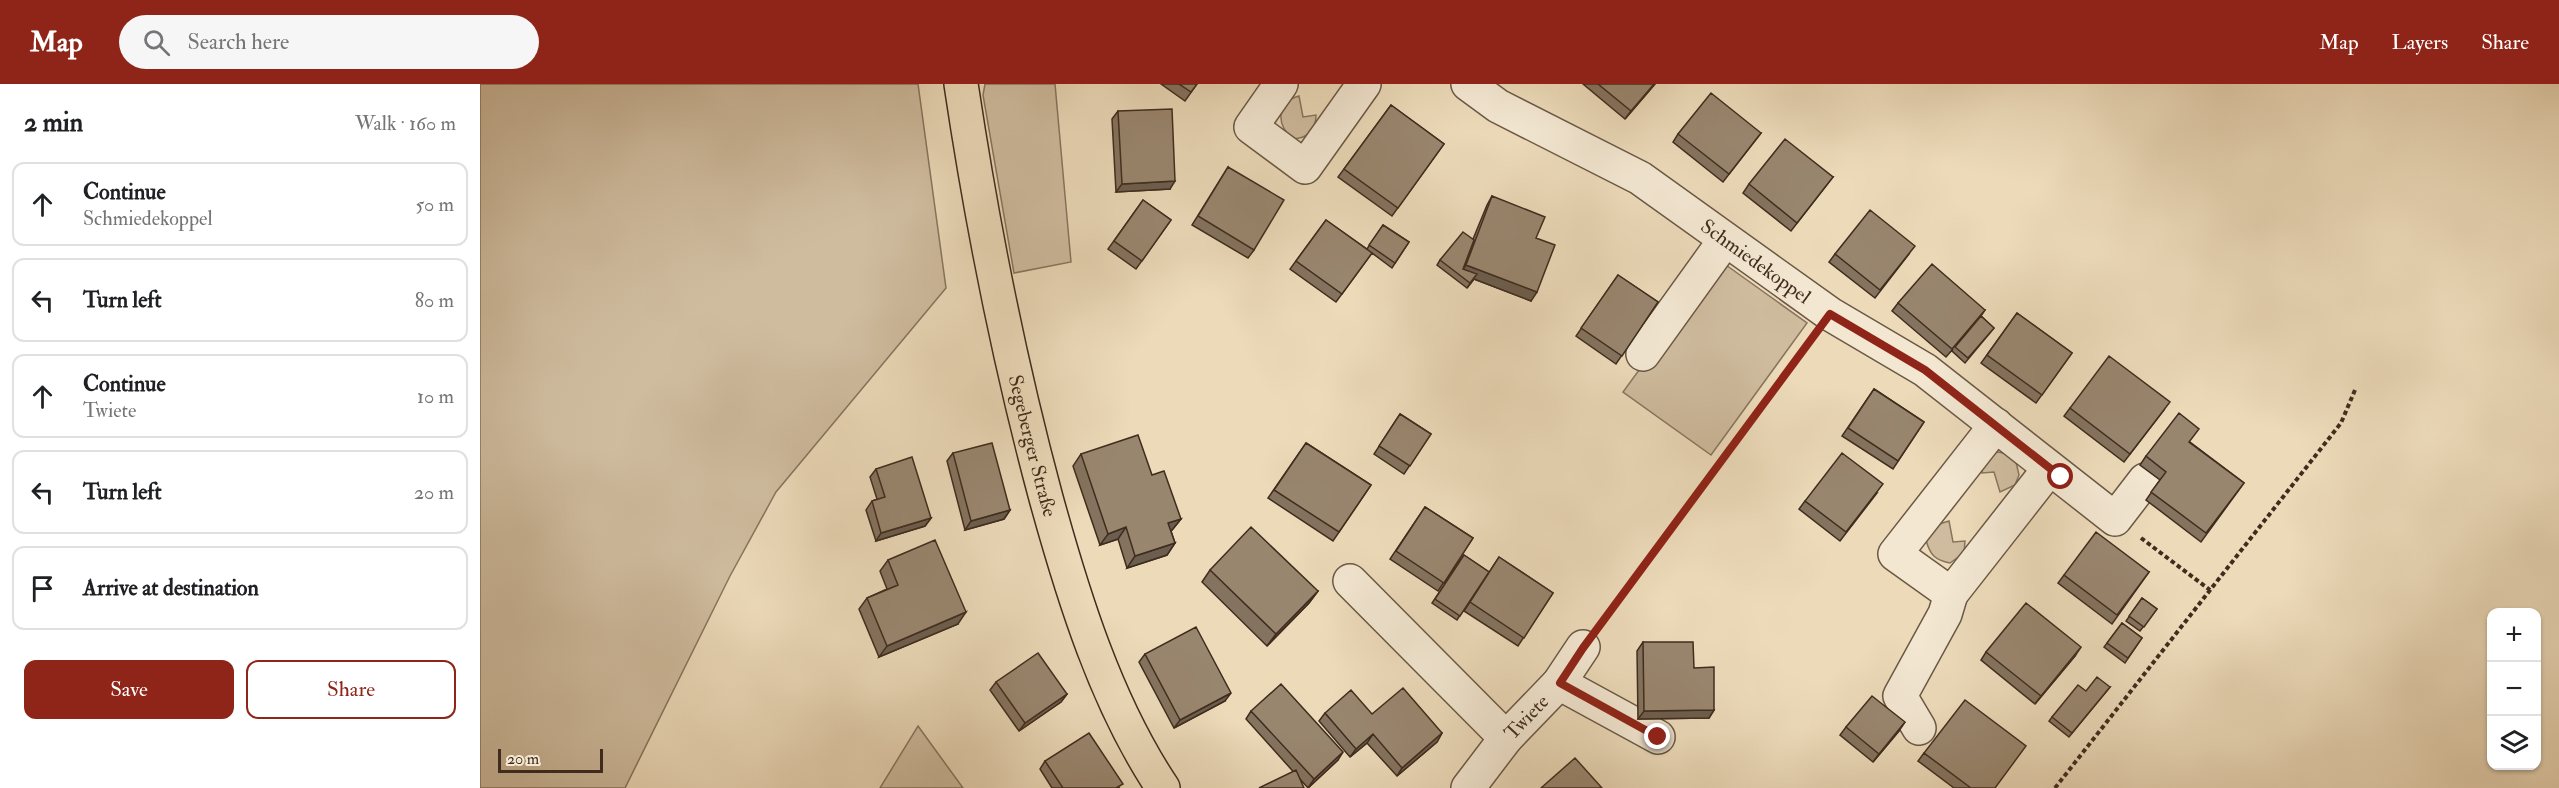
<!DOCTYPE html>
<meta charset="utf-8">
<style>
:root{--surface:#fff;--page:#f6f6f6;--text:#202124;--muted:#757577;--line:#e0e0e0;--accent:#8f2418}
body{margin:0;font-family:"IM FELL Double Pica",serif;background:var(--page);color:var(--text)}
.controls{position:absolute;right:18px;bottom:18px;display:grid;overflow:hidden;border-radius:12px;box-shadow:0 2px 4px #0004}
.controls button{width:54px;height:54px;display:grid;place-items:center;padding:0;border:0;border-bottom:2px solid var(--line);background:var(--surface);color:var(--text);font:30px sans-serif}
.scale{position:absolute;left:18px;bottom:15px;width:105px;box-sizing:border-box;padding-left:6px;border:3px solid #402c1e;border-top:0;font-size:16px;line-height:21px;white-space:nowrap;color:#402c1e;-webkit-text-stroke:4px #f3e7d2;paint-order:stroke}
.stop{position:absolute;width:18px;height:18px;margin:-14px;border:4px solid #8f2418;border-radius:50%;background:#fff}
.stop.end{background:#8f2418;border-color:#fff;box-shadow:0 2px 6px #0008}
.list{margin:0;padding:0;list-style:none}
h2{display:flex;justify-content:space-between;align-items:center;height:78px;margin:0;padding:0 24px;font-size:26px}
h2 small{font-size:20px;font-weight:400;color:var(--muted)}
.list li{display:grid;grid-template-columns:39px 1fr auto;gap:18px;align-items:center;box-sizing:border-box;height:84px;margin:0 12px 12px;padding:0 12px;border:2px solid var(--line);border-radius:12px}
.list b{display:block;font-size:22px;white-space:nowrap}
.list p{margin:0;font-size:20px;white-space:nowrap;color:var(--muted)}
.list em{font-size:20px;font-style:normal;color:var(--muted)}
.actions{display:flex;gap:12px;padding:18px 24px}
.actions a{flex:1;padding:14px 0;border:2px solid var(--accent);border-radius:12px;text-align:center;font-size:21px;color:var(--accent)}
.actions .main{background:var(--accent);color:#fff}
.icon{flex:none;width:33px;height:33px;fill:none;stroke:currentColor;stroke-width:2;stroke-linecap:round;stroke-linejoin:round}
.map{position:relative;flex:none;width:2079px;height:704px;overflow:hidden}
header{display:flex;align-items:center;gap:36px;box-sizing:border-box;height:84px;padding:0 30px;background:var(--accent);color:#fff}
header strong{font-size:28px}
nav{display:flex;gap:33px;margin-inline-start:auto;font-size:21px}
.search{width:420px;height:54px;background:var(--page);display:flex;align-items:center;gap:15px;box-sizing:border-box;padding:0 21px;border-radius:33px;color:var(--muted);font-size:22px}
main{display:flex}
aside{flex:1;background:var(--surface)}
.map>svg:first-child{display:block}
.green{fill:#cfbc9f;stroke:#88745e;stroke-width:1.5}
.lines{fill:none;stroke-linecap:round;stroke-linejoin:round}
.minor-casing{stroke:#6b5845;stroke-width:36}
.major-casing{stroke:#402c1e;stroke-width:36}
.path{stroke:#402c1e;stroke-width:4;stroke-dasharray:4.5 3;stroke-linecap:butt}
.minor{stroke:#f3e7d2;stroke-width:33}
.major{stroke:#ecdab9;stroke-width:33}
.wall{fill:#84735f;stroke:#402c1e;stroke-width:1.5}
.shaded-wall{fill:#6b5e4e;stroke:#402c1e;stroke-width:1.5}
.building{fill:#99866f;stroke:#402c1e;stroke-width:1.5}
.route{stroke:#8f2418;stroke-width:8}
.labels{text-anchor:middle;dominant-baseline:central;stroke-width:6;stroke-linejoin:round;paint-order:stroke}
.street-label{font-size:20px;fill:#402c1e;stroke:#f3e7d2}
</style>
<header>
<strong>Map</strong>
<div class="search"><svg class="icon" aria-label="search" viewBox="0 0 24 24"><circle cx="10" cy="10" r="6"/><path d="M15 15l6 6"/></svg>Search here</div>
<nav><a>Map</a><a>Layers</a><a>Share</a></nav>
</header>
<main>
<aside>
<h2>2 min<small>Walk · 160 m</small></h2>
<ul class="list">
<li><svg class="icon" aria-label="ahead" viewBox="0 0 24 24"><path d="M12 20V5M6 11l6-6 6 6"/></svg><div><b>Continue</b><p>Schmiedekoppel</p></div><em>50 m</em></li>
<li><svg class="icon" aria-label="left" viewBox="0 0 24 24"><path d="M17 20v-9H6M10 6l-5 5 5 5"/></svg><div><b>Turn left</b></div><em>80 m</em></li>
<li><svg class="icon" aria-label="ahead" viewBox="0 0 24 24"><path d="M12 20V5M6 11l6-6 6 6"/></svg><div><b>Continue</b><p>Twiete</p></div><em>10 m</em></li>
<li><svg class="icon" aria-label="left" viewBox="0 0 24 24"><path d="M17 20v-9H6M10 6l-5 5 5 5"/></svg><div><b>Turn left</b></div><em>20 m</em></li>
<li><svg class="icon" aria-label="arrive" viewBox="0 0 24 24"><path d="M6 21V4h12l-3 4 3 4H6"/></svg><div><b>Arrive at destination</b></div></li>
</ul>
<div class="actions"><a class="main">Save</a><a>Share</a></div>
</aside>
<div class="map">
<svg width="2079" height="704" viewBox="0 0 2079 704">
<rect width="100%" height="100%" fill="#ecdab9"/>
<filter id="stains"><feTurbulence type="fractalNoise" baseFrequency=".00333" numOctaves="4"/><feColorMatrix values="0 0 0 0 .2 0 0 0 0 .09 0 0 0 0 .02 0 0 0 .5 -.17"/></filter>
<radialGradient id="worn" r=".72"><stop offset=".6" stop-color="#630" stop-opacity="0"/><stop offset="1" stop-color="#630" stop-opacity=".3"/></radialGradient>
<!-- green -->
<path class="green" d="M0,0H438L466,204L296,408L250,492L145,704H0Z
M505,0H575L591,178L534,189L503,11Z
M819,12L823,33L836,31C836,46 828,54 813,55C796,41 796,18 819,12Z
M1239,176L1327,239L1231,371L1143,308Z
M1518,368L1528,370L1536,378L1539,391L1535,401L1520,408L1514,388L1502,389V378L1508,371Z
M1469,437L1473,458L1485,457L1484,469L1470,479C1455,476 1450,471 1446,456L1456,441Z
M438,642L483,704H400Z"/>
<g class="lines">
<defs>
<g id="minor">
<path d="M801,0L771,43L825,83L884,0"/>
<path id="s1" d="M988,0L1018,22L1160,94L1350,230L1445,286L1635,435L1665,396"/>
<path d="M1163,270L1245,156"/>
<path d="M1516,341L1415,470L1471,510L1569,385"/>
<path d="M870,497L1026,654"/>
<path d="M1079,599L1178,653"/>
<path d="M1439,644L1420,612L1465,530L1471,510"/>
<path id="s2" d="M988,704L1026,654L1079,599L1103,563"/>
</g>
<g id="major">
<path id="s3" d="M481,0C502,140 529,277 566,414C593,512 626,619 683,704"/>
</g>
</defs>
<!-- minor casing -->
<use href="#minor" class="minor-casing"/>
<!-- major casing -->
<use href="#major" class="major-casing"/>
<!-- path -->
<path class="path" d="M1661,454L1730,506
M1122,538L1330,257
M1575,704L1861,339L1875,306"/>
<!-- minor -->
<use href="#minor" class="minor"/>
<!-- major -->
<use href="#major" class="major"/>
</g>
<!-- wall -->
<path class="wall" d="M681,0H717L705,17Z
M1103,0H1175L1145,35Z
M911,21L964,60L912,132L858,93Z
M638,27L690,105L636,108L632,35Z
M1281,49L1243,98L1193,58L1198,50Z
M748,83L774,166L768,174L712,141Z
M1353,93L1311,147L1263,109L1269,100Z
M1012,112L1056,154L1051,217L994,195L987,204L957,181L960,176L993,155L1007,121Z
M663,116L691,136L656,185L628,165Z
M846,136L887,165L903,141L929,158L912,184L892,169L856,218L810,185Z
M1355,170H1429L1395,214L1349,178Z
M1138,191L1178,218L1136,280L1096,252Z
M1418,219L1505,226L1501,232L1514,244L1485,279L1472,267L1473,265L1466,273L1412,227Z
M1537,229L1592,269L1556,319L1501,279Z
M1394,305L1444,338L1413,385L1362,352Z
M1590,324L1684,326L1644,378L1584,332Z
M920,330L951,350L924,390L894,370Z
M1710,358L1764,399L1721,458L1666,416L1680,396L1660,381L1666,372Z
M826,359L891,401L853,457L788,414Z
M473,369L530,426L524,435L485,446L467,377Z
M601,370L701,435L692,446L691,447L695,459L687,471L647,484L638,455L620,461L593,382Z
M396,385L451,434L445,442L396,457L386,426L392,417L397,415L390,393Z
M1397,409L1360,457L1319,425L1325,417Z
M945,423L993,454L958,507L910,475Z
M984,471L1009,488L977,536L952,519Z
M1019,473L1073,509L1038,562L984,527Z
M408,476L478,540L399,573L379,525L387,514L407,505L400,487Z
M730,486L838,507L829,519L787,562L722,498Z
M1669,488L1632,540L1578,499L1584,491Z
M1662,514L1677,525L1660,547L1646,537Z
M1642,539L1662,554L1645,579L1624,563Z
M1163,558L1214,584L1234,626L1229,634L1158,635L1157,567Z
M1506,568L1595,572L1555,620L1501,576Z
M665,570L745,617L694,644L659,578Z
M516,598L587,610L581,618L539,647L510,606Z
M1630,603L1589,653L1569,637L1572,633L1606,607Z
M771,627L858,676L828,704L766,635Z
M845,629L892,630L962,649L957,658L917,692L887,659L870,673L839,637Z
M1366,643L1419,647L1393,678L1360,651Z
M1444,669L1515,704H1474L1438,677Z
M565,677L640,704H572L560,685Z"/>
<!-- shaded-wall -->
<path class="shaded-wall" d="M1174,0H1175L1145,35L1151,27Z
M695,97L690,105L636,108L642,100Z
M986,181L1057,208L1051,217L994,195L987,204L994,195L980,190Z
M530,426L524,435L485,446L491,437Z
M451,434L445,442L396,457L401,449Z
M701,435L692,446L680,450L688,439Z
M646,443L638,455L620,461L628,450Z
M695,459L687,471L647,484L655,472Z
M838,507L829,519L787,562L796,550Z
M486,528L478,540L399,573L407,562Z
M1601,563L1595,572L1555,620L1561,612Z
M751,609L745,617L694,644L700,636Z
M587,610L581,618L539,647L545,639Z
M1234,626L1229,634L1158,635L1164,627Z
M1425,638L1419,647L1393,678L1399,670Z
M962,649L957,658L917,692L922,684Z
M893,650L887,659L870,673L876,665Z
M863,668L858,676L828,704L834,695Z"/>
<!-- building -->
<path class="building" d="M699,0H717L711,8Z
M1118,0H1174L1151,27Z
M1231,9L1281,49L1249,90L1198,50Z
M911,21L964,60L918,124L864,85Z
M692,25L695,97L642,100L638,27Z
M1305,55L1353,93L1317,139L1269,100Z
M748,83L804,116L774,166L718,132Z
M1012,112L1065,133L1056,154L1075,161L1057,208L986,181Z
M663,116L691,136L662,177L634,157Z
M1390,126L1435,162L1400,206L1355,170Z
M846,136L892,169L862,210L816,177Z
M903,141L929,158L915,179L889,161Z
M983,148L994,156L983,185L997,190L990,199L960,176Z
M1452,180L1505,226L1472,265L1418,219Z
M1138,191L1178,218L1142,272L1101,244Z
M1537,229L1592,269L1562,311L1507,271Z
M1501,232L1514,244L1488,274L1475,263Z
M1629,272L1690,318L1650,370L1590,324Z
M1394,305L1444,338L1418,377L1368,344Z
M1699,329L1719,345L1709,358L1764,399L1726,449L1671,408L1686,388L1666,372Z
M920,330L951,350L930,382L899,362Z
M658,351L672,391L684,387L701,435L688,439L695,459L655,472L646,443L628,450L601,370Z
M512,359L530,426L491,437L473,369Z
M826,359L891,401L859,448L794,406Z
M1362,369L1403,400L1366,448L1325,417Z
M432,373L451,434L401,449L392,417L405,413L396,385Z
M945,423L993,454L964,499L916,467Z
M771,443L838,507L796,550L730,486Z
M1616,448L1669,488L1637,531L1584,491Z
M455,456L486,528L407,562L387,514L418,501L408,476Z
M984,471L1009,488L980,532L955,515Z
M1019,473L1073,509L1044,554L990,518Z
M1662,514L1677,525L1664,543L1649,532Z
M1546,519L1601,563L1561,612L1506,568Z
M1642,539L1662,554L1648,574L1627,559Z
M716,543L751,609L700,636L665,570Z
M1163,558H1213L1214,584L1234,583V626L1164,627Z
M558,569L587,610L545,639L516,598Z
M1617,593L1630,603L1592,649L1572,633L1598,601L1606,607Z
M801,600L863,668L834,695L771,627Z
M923,604L962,649L922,684L893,650L876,665L845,629L871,606L892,630Z
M1392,612L1425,638L1399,670L1366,643Z
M1485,616L1546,662L1515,704H1491L1444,669Z
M609,649L643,700L636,704H583L565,677Z
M1095,674L1122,704H1061Z
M816,686L824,704H779Z"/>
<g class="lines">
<!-- route -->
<path class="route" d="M1178,653L1080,599L1103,564L1350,230L1445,286L1581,393"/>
</g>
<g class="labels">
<!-- street labels -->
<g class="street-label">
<text stroke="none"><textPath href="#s1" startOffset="339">Schmiedekoppel</textPath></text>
<text stroke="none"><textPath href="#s3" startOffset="369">Segeberger Straße</textPath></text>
<text stroke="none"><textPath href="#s2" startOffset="92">Twiete</textPath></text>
</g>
</g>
<rect width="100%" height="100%" filter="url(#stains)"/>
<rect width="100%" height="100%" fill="url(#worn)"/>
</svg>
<div class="controls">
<button>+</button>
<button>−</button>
<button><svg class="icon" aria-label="layers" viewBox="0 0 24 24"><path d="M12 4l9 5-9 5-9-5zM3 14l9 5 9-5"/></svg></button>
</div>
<div class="scale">20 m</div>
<div class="stop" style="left:1581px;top:393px"></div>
<div class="stop end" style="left:1178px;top:653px"></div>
</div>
</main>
